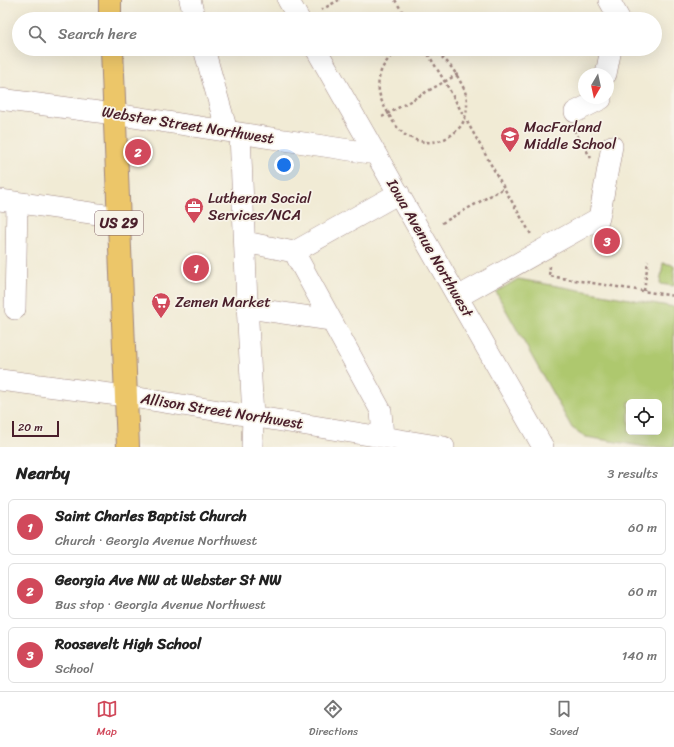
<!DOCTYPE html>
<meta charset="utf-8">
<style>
:root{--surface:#fff;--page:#f2f2f2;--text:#222;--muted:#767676;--line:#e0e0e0;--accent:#d1495b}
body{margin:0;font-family:Sriracha,sans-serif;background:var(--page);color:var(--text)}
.controls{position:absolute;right:12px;bottom:12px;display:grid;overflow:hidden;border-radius:6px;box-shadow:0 4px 16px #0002}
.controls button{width:36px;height:36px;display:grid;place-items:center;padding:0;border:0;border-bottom:1px solid var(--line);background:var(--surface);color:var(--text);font:20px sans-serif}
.compass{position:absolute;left:578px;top:68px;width:36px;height:36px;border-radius:50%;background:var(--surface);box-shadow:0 4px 16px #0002;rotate:189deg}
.scale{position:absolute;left:12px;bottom:10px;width:47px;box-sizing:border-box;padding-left:4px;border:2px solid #4a1f2b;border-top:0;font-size:11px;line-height:14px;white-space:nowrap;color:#4a1f2b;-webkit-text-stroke:3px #f7f3e8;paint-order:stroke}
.you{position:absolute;left:284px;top:165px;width:14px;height:14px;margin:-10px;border:3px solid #fff;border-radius:50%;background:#1a73e8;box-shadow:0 0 0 6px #1a73e833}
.badge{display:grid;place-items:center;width:26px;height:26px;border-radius:50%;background:var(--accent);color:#fff;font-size:13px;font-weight:700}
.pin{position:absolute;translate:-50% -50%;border:2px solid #fff;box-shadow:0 1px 4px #0006}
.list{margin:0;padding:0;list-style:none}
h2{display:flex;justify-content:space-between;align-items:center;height:52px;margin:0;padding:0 16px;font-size:17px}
h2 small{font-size:13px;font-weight:400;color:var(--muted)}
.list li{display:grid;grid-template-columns:26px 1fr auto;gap:12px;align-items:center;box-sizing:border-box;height:56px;margin:0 8px 8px;padding:0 8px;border:1px solid var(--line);border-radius:6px}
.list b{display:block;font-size:15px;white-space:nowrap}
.list p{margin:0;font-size:13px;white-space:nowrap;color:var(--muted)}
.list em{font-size:13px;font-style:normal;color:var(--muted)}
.icon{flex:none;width:22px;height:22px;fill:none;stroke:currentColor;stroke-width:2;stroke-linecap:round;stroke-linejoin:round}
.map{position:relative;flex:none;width:674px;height:447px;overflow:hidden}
.search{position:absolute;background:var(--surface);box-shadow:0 4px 16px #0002;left:12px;right:12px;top:12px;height:44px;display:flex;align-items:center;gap:10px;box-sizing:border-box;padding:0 14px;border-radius:22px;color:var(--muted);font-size:15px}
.sheet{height:244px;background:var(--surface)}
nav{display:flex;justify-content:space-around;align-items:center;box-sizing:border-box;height:56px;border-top:1px solid var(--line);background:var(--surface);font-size:11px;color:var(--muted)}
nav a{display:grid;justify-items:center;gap:2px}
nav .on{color:var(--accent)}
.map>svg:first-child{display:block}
.green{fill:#aec86e;stroke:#7c744c;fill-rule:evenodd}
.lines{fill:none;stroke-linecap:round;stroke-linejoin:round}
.minor-casing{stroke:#9e8580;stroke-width:22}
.highway-casing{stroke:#9e8580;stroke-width:24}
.path{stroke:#9e8580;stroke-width:2.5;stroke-dasharray:3 3;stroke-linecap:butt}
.minor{stroke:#fff;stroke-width:21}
.highway{stroke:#ecc669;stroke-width:22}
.labels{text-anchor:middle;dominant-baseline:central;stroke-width:3.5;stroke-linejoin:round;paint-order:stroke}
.shield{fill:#f7f3e8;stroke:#7e5f64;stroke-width:1}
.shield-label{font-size:14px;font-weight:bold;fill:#4a1f2b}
.street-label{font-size:15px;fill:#4a1f2b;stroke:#f7f3e8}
.poi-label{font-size:15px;fill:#4a1f2b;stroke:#f7f3e8;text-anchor:start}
</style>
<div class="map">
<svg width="674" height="447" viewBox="0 0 674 447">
<rect width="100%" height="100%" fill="#f7f3e8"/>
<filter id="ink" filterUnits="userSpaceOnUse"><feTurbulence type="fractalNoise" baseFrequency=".025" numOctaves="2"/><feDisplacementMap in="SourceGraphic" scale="8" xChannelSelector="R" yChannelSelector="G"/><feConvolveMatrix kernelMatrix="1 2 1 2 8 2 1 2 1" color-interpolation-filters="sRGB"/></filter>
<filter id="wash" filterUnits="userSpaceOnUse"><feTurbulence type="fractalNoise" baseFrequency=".012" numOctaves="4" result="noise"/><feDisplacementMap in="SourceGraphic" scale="16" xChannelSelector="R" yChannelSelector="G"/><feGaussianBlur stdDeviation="0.9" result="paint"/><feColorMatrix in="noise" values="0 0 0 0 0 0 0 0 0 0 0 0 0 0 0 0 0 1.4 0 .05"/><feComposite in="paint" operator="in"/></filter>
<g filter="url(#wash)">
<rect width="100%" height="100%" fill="#f1ebd5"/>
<!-- green -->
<path class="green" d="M663,263L674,265V286L660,284Z
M518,279L674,307V447H647L586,437L572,428L496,292ZM629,402H659V432H629Z"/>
</g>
<g filter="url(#ink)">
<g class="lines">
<defs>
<path id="minor" d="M190,0L195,19
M288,0L299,19
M609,0L619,18L618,19
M204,49L227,131
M316,49L543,447
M606,74L611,49
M0,99L114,114L376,154
M575,112L601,99V98
M240,133L247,303L253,417L252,447
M0,200L119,217
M245,242L294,252L381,411L383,437
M294,252L399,193
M458,297L599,218L612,146
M248,308L331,320
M15,309L17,203
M0,380L126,396L444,447"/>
<path id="highway" d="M110,0V19
M112,49L128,447"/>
</defs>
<!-- minor casing -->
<use href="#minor" class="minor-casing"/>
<!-- highway casing -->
<use href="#highway" class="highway-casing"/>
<!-- path -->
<path class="path" d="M395,0L407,19
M321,10L339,0
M402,49C386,57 376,73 379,91C380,98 383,105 387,111C391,119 396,127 403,133C405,136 410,137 413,139C431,146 448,141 460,127C468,117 469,100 464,89C456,72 446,56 428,49
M425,49L445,82L504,188L532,236
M382,117L458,74
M574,130L591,158
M442,223L504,188
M550,266L549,276L674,296
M644,291L648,261"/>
<!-- minor -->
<use href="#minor" class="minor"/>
<!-- highway -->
<use href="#highway" class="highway"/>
</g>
</g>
<!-- icons -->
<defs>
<symbol id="school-pin" viewBox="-11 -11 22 30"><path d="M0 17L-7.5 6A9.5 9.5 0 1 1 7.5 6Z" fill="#d1495b" stroke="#f7f3e8"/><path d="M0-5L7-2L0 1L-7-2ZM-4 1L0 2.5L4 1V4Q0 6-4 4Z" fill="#fff"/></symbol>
<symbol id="office-pin" viewBox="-11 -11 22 30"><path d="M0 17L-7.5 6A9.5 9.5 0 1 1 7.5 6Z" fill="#d1495b" stroke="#f7f3e8"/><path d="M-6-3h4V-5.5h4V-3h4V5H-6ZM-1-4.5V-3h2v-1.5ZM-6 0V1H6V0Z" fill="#fff"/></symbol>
<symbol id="supermarket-pin" viewBox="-11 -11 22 30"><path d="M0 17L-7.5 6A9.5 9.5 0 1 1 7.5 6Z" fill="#d1495b" stroke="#f7f3e8"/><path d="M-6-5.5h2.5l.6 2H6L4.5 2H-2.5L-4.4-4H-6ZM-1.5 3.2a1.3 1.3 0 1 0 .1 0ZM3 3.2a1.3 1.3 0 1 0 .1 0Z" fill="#fff"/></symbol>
</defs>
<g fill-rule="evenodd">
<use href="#school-pin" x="499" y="125" width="22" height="30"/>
<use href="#office-pin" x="183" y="196" width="22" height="30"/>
<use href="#supermarket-pin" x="150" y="291" width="22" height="30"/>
</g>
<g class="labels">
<!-- shield labels -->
<rect class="shield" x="95" y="211" width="48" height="24" rx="3"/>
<g class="shield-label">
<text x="119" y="223">US 29</text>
</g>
<!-- street labels -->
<g class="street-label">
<text transform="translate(188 125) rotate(9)">Webster Street Northwest</text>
<text transform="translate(430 248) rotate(60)">Iowa Avenue Northwest</text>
<text transform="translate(222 411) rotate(9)">Allison Street Northwest</text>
</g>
<!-- poi labels -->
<g class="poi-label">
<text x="524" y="127">MacFarland<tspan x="524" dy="17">Middle School</tspan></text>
<text x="208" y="198">Lutheran Social<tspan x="208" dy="17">Services/NCA</tspan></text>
<text x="175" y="302">Zemen Market</text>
</g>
</g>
</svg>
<div class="controls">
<button><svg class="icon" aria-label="locate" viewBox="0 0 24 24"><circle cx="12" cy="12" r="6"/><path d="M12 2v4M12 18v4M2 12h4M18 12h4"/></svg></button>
</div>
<svg class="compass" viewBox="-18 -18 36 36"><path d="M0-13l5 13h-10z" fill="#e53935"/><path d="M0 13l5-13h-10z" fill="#767676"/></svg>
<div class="scale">20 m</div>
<div class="you"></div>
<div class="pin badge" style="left:196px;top:268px">1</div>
<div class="pin badge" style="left:138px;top:152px">2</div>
<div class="pin badge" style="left:607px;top:241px">3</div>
<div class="search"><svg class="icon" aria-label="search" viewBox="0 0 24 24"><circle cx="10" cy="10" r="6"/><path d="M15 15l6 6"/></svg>Search here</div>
</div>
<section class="sheet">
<h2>Nearby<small>3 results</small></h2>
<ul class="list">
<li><span class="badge">1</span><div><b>Saint Charles Baptist Church</b><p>Church · Georgia Avenue Northwest</p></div><em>60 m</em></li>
<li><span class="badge">2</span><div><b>Georgia Ave NW at Webster St NW</b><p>Bus stop · Georgia Avenue Northwest</p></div><em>60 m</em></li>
<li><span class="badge">3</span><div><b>Roosevelt High School</b><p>School</p></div><em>140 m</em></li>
</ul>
</section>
<nav>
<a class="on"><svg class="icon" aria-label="map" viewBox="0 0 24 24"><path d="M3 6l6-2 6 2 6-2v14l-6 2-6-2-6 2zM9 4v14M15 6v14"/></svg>Map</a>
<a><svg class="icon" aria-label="directions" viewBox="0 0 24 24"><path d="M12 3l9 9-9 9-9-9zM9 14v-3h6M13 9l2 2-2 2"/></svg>Directions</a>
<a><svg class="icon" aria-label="saved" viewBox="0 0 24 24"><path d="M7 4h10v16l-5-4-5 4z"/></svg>Saved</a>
</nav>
